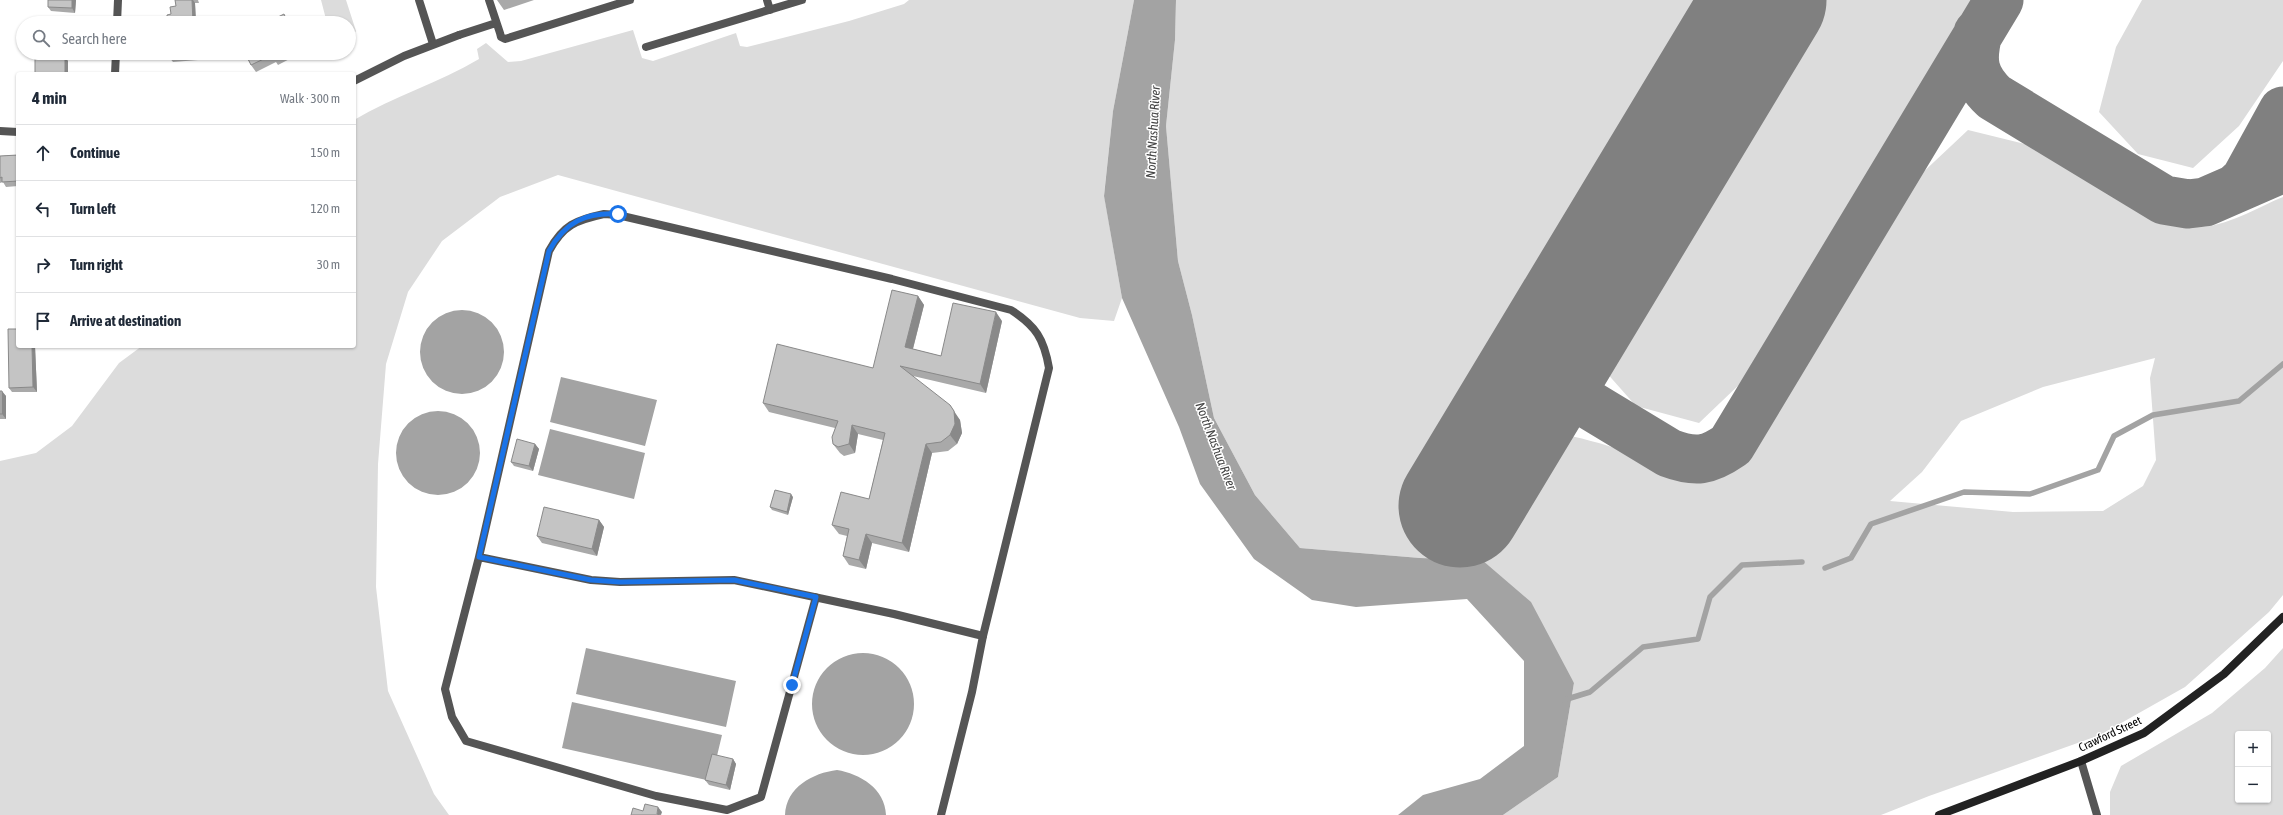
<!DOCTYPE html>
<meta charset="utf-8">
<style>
:root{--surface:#fff;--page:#f6f6f7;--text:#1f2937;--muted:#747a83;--line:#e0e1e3}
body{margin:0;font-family:"Asap Condensed",sans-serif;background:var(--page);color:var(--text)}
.controls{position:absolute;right:12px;bottom:12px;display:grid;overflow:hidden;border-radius:4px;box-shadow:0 1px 3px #0004}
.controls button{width:36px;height:36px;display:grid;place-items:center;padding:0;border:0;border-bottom:1px solid var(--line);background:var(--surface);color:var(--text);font:20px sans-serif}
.stop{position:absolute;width:12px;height:12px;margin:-9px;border:3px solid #1a73e8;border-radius:50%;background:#fff}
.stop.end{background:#1a73e8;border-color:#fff;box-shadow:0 1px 4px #0008}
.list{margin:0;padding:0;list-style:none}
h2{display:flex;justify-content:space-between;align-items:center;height:52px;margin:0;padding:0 16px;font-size:17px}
h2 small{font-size:13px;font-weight:400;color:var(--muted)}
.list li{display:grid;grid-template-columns:26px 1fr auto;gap:12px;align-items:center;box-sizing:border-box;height:56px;padding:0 16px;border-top:1px solid var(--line)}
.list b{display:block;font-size:15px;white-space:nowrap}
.list em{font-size:13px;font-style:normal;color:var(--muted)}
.icon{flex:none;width:22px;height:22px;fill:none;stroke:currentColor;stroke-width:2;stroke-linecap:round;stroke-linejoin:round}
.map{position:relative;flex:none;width:2283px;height:815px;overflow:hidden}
.search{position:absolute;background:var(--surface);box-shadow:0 1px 3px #0004;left:16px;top:16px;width:340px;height:44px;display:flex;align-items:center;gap:10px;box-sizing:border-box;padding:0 14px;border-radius:22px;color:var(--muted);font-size:15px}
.panel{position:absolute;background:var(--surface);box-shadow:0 1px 3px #0004;left:16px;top:72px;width:340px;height:276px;border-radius:4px}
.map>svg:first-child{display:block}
.green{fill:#dcdcdc;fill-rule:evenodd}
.water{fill:#a3a3a3}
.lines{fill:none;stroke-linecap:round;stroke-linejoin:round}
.stream{stroke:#a3a3a3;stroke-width:5.5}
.taxiway{stroke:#808080;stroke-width:49}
.runway{stroke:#808080;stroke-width:123}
.service{stroke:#555;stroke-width:8}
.minor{stroke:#555;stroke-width:8}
.secondary{stroke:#222;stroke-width:8}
.wall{fill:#a9a9a9}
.shaded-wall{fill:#898989}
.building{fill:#c4c4c4;stroke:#898989}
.route{stroke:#1a73e8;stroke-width:5}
.labels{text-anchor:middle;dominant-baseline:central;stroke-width:3;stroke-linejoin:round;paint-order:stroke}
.street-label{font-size:12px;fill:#000;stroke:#fff}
.water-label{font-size:13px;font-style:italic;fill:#444;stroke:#fff}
</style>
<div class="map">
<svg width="2283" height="815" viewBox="0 0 2283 815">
<rect width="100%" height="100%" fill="#fff"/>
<!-- green -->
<path class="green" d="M321,0H346L356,31L349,40V23H327Z
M909,0H1134L1113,111L1104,195L1122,298L1114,321L1080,318L558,175L500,197L442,241L408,292L386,364L378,464L376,587L388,691L434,794L449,815H0V461L36,453L72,426L119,363L142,346H354V120C394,96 439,83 479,59L477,49L486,43L508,62L521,61L633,30L642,58L653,61L736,33L740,46L747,47L849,21L904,4Z
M1176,0H1717L1422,489L1495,531L1555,432C1579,438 1603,443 1626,452C1650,461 1674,476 1701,475C1716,475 1730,465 1742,456L1918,177L1968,130L2033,146L2160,216C2171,220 2183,226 2195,227C2225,228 2256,208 2283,197V595L2269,612L2185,687L2100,735L1929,796L1881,815H1503L1558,777L1574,683L1482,560L1420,558L1300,548L1255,495L1214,418L1192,315L1178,261L1166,126L1175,40ZM2155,358L2150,378L2156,460L2143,486L2103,511L2013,512L1890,501L1922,472L1961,421L2043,387Z
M1815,0H1982L1831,249L1743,381L1699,423L1636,406L1597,362Z
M2142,0H2283V61L2239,126L2193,168L2138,154L2099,112L2116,47Z
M2283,648V815H2110V792L2121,766L2212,713L2265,668ZM2238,734H2268V800H2238Z"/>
<!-- water -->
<path class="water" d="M1134,0H1176L1175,40L1166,126L1178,261L1192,315L1214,418L1255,495L1300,548L1420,558L1482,560L1531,602L1574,683L1558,777L1503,815H1398L1423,795L1480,779L1524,746V661L1467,599L1356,607L1312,600L1254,559L1200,484L1179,427L1122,298L1104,196L1113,111Z
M420 352a42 42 0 1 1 84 0a42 42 0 1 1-84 0Z
M561,377L657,400L645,446L550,422Z
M396 453a42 42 0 1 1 84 0a42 42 0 1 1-84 0Z
M550,429L645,453L634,499L538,475Z
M586,648L736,681L726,727L576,694Z
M812 704a51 51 0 1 1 102 0a51 51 0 1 1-102 0Z
M572,702L722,735L711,781L562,748Z
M837,770C860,774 885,788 886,815H785C786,787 813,773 837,770Z"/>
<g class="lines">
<!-- stream -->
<path class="stream" d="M1825,568L1851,558L1871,524L1964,492L2030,494L2098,470L2114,436L2153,415L2239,401L2283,364
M1564,700L1590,692L1643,647L1698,639L1710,597L1742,565L1802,562"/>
<!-- taxiway -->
<path class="taxiway" d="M1978,33C1971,61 1973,77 1994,97L2164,200L2188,204L2205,202L2283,168
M2235,189L2245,180L2283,111
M1569,326C1560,357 1556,377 1583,401L1669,453C1696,463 1708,461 1731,445L1999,0"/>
<!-- runway -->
<path class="runway" d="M1460,506L1765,0"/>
<!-- service -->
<path class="service" d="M419,0L433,44
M489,0L500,33L501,37L505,39L630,0
M767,0L770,10
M459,35L496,23
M646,47L802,0
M604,214L618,215L892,279L1011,310C1036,326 1044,339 1049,368L983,636L894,614L734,580L620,582L591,580L479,557L549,251C563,225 576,220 604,214Z
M479,557L445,689L452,717L466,741L656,796L727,810L761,797L816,597
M2081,761L2097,815"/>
<!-- minor -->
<path class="minor" d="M117,23L118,0
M115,74L116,53
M354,81L404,56L459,35
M0,131L18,132
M941,815L972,692L983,636"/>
<!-- secondary -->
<path class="secondary" d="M1939,815L2081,761L2144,733L2224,674L2283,617"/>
</g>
<!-- wall -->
<path class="wall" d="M48,0H76L75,13L51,11L48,7Z
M175,0H198L199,3H195L196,23H167L171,14L176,6Z
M497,0H534L504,10Z
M198,53V60L173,62L169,57Z
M245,53H301L278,65L276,62L256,72L251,65Z
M18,155V186L6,187L3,182L0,183V156Z
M918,296L924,305L913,349L941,356L1002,321L986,393L913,376L960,420L962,433L957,444L948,451L932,453L909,552L872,543L866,569L849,565L843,556L847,536L839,534L832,525L869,499L883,440L858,434L855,453L844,456L840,453L833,444L835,428L769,412L763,403L873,368Z
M18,346H35L37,392H12L9,388Z
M0,391L6,396V419H0Z
M535,444L539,449L533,471L514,466L511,462Z
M793,497L788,515L772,510L770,507Z
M599,520L604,527L597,556L542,543L537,536Z
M733,759L736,764L730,790L709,785L705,780Z"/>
<!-- shaded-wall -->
<path class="shaded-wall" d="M72,0H76L75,13L72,8Z
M192,0H193L195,3L196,23H193Z
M195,53H198V60L195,55Z
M65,56L68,61V74H65Z
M918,296L924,305L911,356L905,347Z
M996,312L1002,321L986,393L980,384Z
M32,346H35L37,392L33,387Z
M2,391L6,396V419L2,414Z
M950,405L960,420L962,433L957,444L950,435Z
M852,425L858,434L855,453L849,444Z
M535,444L539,449L533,471L529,466Z
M926,444L932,453L909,552L902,543Z
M791,494L793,497L788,515L787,512Z
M599,520L604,527L597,556L592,549Z
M866,534L872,543L866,569L859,560Z
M733,759L736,764L730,790L726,785Z
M658,807L662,812L661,815L657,814Z"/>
<!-- building -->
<path class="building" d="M48,0H72V8L48,7Z
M175,0H192L193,23H167V15L171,14L170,7L176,6Z
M284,14L288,23H269L268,22Z
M303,17L306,23H290Z
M169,53H195V55L169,57Z
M245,53H283L273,58L272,55L251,65Z
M35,55L65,56V74H35Z
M18,155V181L2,182V177L0,178V156Z
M892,290L918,296L905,347L941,356L953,303L996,312L980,384L900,366L950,405L954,411L955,424L950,435L941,442L926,444L902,543L866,534L859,560L843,556L849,529L832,525L841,492L869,499L885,433L852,425L849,444L838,447L833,444L832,437L838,421L763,403L777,344L873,368Z
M8,329H18V346H32L33,387L9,388Z
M0,391H2V414H0Z
M517,439L535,444L529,466L511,462Z
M775,490L791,494L787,512L770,507Z
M544,507L599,520L592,549L537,536Z
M712,754L733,759L726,785L705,780Z
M645,804L658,807L657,814L660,815H631L633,808L643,811Z"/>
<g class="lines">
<!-- route -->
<path class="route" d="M618,214C586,212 565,222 549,251L479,557L591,580L620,582L734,580L816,597L792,685"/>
</g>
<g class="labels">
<!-- street labels -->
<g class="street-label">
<text transform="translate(2110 734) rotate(-25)">Crawford Street</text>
</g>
<!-- water labels -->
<g class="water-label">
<text transform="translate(1153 132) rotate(-87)">North Nashua River</text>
<text transform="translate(1216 446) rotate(69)">North Nashua River</text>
</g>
</g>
</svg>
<div class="controls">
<button>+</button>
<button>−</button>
</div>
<div class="stop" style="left:618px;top:214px"></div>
<div class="stop end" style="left:792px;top:685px"></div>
<div class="search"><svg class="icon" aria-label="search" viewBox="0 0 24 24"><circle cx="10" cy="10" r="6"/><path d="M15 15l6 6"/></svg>Search here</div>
<section class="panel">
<h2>4 min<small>Walk · 300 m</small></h2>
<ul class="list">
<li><svg class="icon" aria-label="ahead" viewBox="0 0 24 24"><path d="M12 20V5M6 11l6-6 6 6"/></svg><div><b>Continue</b></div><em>150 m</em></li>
<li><svg class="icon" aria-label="left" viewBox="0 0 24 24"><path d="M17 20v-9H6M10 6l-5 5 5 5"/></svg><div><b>Turn left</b></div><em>120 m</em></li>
<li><svg class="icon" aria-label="right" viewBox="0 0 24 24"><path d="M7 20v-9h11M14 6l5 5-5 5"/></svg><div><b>Turn right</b></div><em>30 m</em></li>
<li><svg class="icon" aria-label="arrive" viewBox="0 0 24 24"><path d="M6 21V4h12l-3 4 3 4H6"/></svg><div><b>Arrive at destination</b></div></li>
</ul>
</section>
</div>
